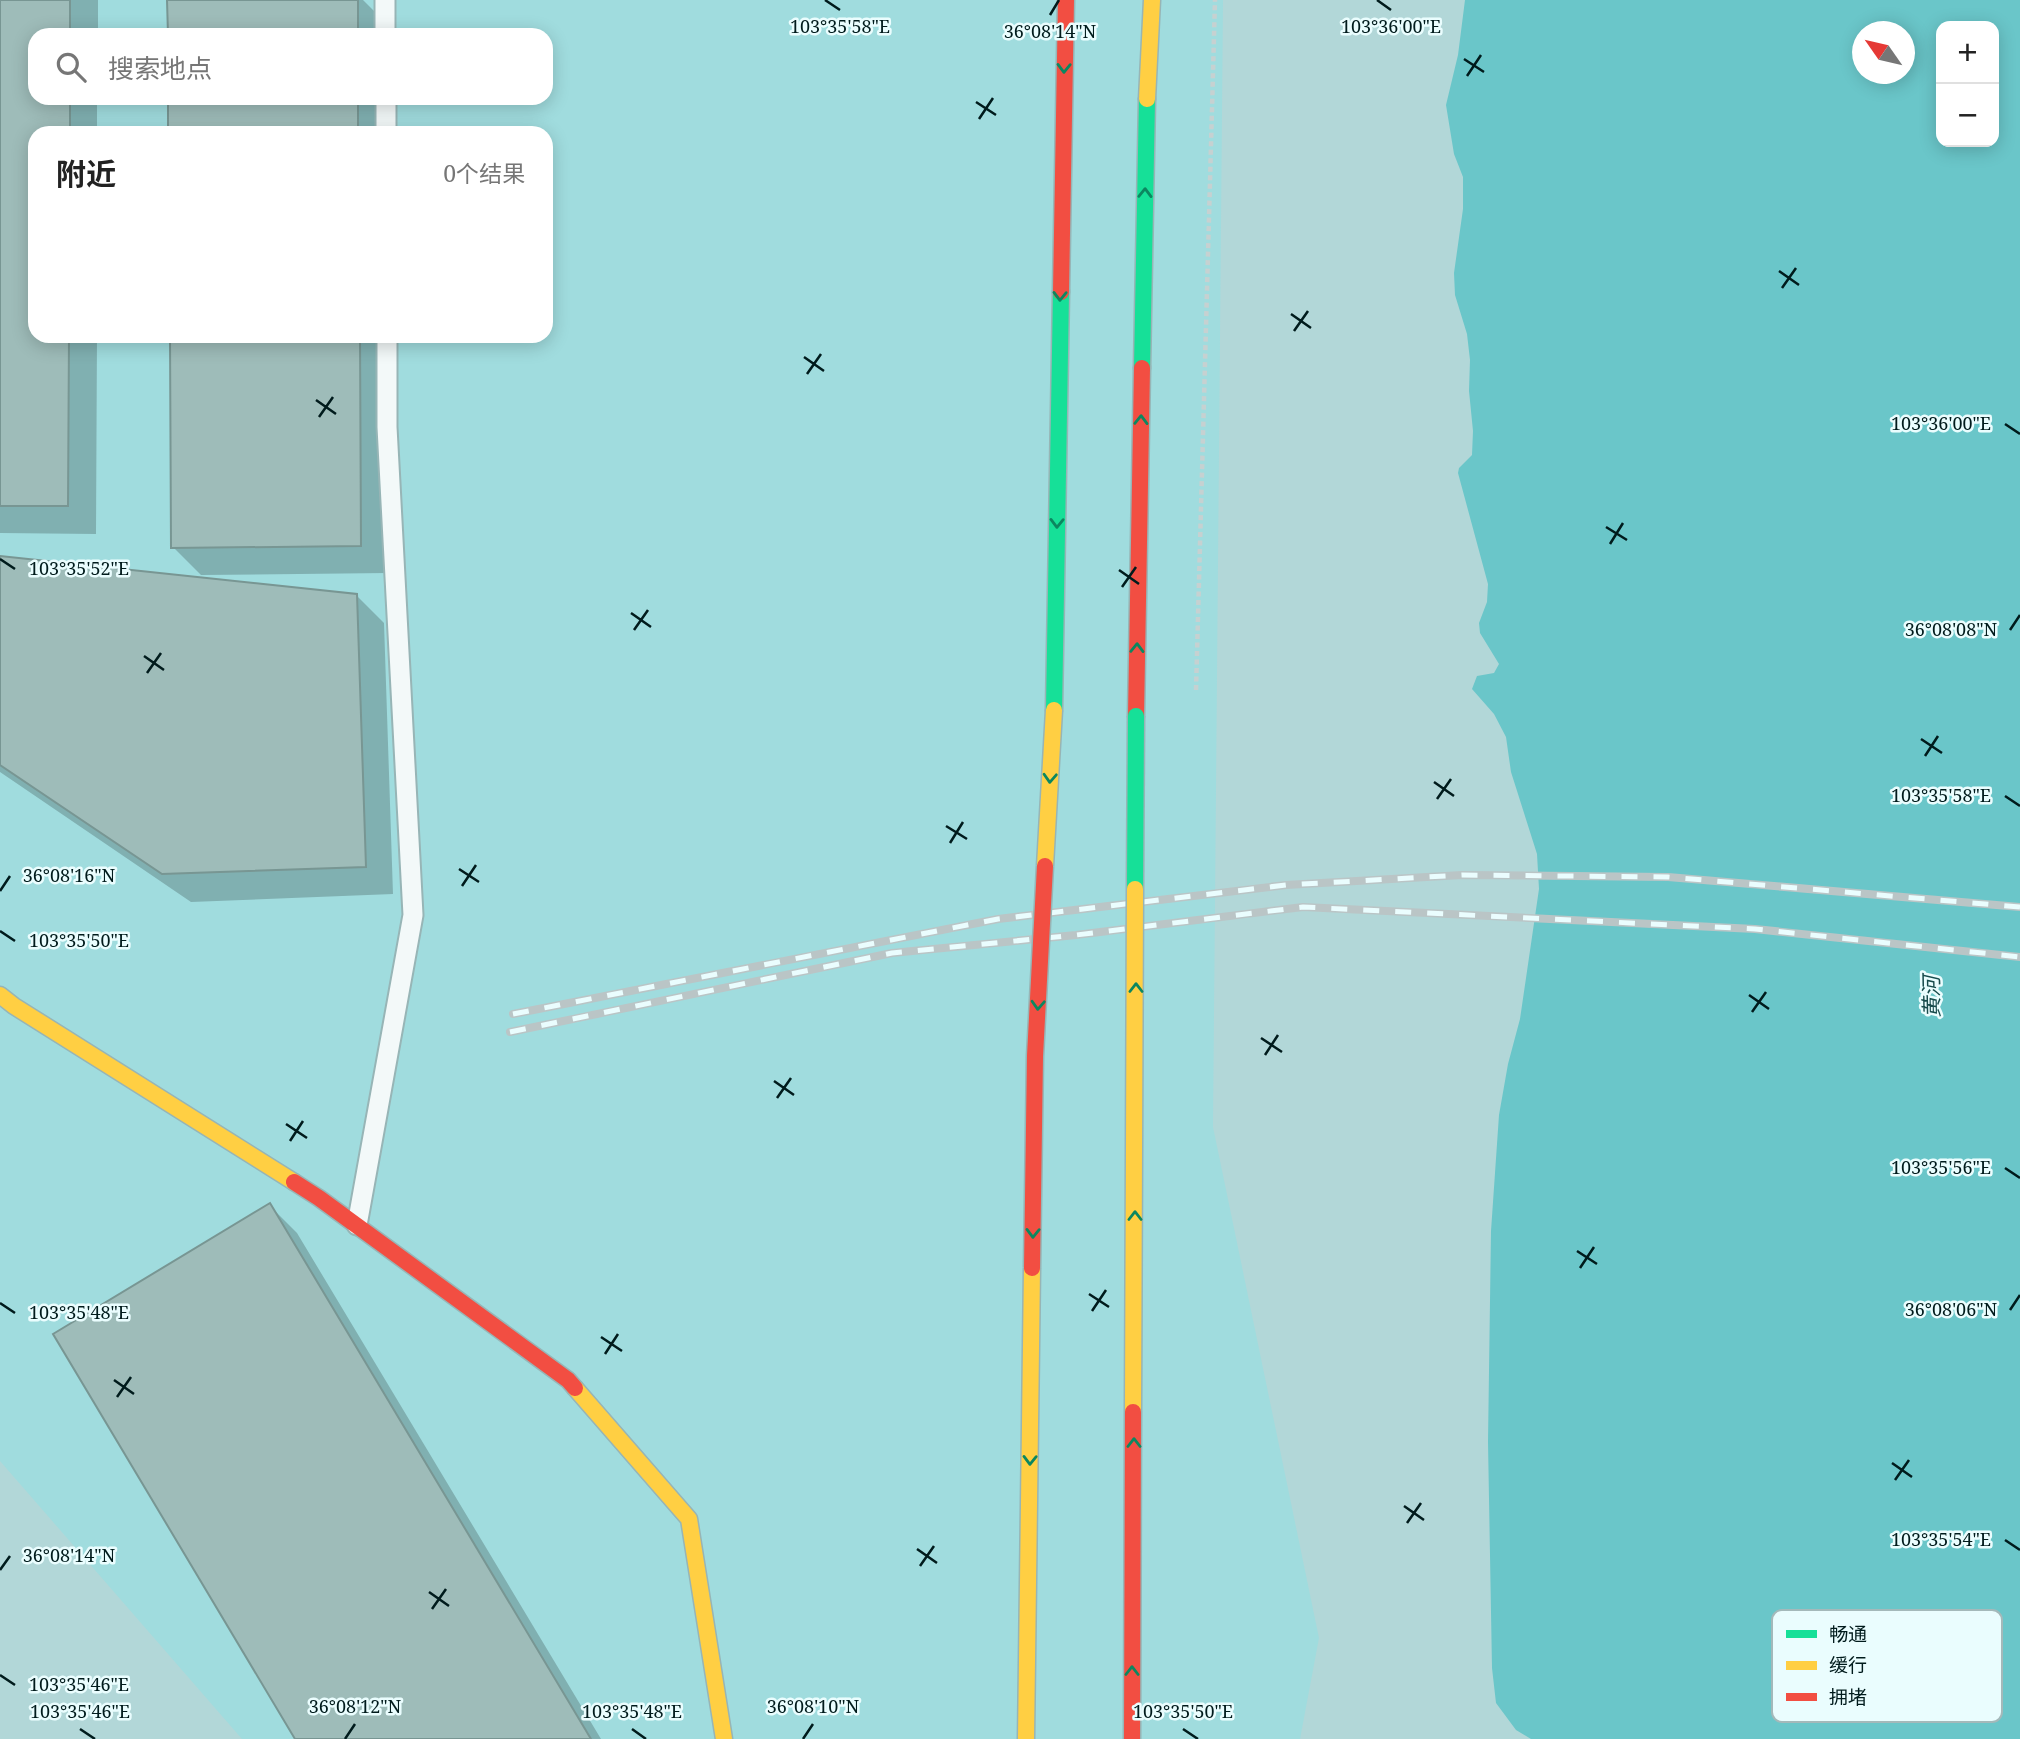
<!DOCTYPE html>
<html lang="zh">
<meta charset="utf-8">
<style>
:root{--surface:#fff;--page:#f2f2f2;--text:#222;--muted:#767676;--line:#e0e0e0}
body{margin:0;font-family:"Noto Serif","Noto Sans SC",serif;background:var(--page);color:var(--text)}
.controls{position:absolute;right:21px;top:21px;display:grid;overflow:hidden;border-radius:14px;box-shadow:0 4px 18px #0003}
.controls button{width:63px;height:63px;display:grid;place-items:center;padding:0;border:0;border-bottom:2px solid var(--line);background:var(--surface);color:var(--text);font:35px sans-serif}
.compass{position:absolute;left:1852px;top:21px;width:63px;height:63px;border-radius:50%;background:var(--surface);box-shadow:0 4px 18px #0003;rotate:304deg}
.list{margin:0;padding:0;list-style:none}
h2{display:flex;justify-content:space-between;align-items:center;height:91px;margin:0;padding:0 28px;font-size:30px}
h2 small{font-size:23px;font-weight:400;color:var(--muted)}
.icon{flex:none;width:38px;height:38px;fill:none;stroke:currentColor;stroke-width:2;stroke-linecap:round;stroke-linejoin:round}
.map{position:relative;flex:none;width:2020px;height:1739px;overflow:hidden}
.search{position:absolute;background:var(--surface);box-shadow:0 4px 18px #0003;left:28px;top:28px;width:525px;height:77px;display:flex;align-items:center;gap:18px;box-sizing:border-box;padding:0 24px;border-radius:21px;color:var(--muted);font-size:26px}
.panel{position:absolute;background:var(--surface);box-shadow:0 4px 18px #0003;left:28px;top:126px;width:525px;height:217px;border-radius:21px}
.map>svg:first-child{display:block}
.built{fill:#a0dcde;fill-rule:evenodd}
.water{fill:#6ac6c9;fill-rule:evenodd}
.shadow{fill:#0003}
.building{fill:#9ebcb9;stroke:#789693;stroke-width:2}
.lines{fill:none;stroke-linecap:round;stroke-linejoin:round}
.lane-casing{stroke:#97b5b6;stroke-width:23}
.fast-casing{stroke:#97b5b6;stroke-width:19}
.slow-casing{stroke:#97b5b6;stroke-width:19}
.jam-casing{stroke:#97b5b6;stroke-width:19}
.path{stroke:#c6d1d1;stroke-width:4.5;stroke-dasharray:5 3.5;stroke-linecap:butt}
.lane{stroke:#f3f9f9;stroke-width:19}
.fast{stroke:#16e098;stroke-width:16}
.slow{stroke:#ffcf43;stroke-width:16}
.jam{stroke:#f24e42;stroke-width:16}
.rail-casing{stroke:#bac5c6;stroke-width:8}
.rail{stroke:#eafdfe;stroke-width:5;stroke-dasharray:16;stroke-linecap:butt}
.fast-bridge-casing{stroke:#97b5b6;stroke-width:19;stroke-linecap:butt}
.slow-bridge-casing{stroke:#97b5b6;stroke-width:19;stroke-linecap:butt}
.jam-bridge-casing{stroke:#97b5b6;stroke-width:19;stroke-linecap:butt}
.fast-bridge{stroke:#16e098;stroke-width:16}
.slow-bridge{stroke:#ffcf43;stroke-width:16}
.jam-bridge{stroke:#f24e42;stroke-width:16}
.oneway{stroke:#0c8760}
.ticks{fill:none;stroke:#001b1c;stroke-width:2.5}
.labels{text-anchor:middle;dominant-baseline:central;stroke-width:5;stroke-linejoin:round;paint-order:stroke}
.water-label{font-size:21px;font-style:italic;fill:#184b4c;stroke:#eafdfe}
.key{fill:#eafdfe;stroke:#a4b9ba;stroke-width:2}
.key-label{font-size:19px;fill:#001b1c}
.ticks-label{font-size:18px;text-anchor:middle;fill:#001b1c;stroke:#eafdfe;stroke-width:5;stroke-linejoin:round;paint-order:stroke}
</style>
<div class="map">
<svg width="2020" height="1739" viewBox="0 0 2020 1739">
<rect width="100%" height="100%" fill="#b2d7d8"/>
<!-- built -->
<path class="built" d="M0,0H1223L1213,1127L1319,1638L1300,1739H242L0,1461ZM35,35H546V98H35ZM35,133H546V336H35Z"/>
<!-- water -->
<path class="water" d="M1465,0H2020V1739H1531L1516,1730L1496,1703L1492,1668L1488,1442L1491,1231L1499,1115L1508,1064L1520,1019L1539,889L1537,854L1511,772L1506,737L1494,714L1472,689L1477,676L1494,673L1499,664L1480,633L1479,623L1487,602L1488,584L1458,473L1459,468L1472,455L1473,431L1469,391L1470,360L1467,334L1455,295L1454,273L1463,209V177L1454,154L1446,105L1458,55ZM1941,26H1994V142H1941ZM1862,32H1904V74H1862Z"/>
<!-- shadow -->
<path class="shadow" d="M0,0H98V35H35V98H97V133H35V336H97L96,534L0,533Z
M169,0H363L385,22V35H169Z
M170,98H385L386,133H170Z
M172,336H387L388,573L201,575L173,547Z
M0,558L356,595L384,623L393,894L191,902L0,772Z
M269,1205L297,1233L601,1739H297Z"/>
<!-- building -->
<path class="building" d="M0,0H70V35H35V98H70V133H35V336H69L68,506H0Z
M167,0H358V35H168Z
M168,98H358V133H168Z
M170,336H360L361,546L171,548Z
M0,556L357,594L366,867L162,874L0,765Z
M270,1203L591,1739H295L53,1334Z"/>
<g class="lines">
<defs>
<path id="lane" d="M385,0V35
M386,98V133
M357,1225L413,915L387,427V336"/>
<path id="fast" d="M1142,368L1147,99
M1054,710L1061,292"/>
<path id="slow" d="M1147,99L1152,0
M0,995L14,1006L294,1182
M575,1388L689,1519L724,1739"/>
<path id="jam" d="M1061,292L1066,0
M1136,716L1142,368
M294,1182L319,1198L568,1380L575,1388"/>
</defs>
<!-- lane casing -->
<use href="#lane" class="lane-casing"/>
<!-- fast casing -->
<use href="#fast" class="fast-casing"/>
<!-- slow casing -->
<use href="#slow" class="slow-casing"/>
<!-- jam casing -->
<use href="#jam" class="jam-casing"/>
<!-- path -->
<path class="path" d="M1196,690L1215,0"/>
<!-- lane -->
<use href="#lane" class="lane"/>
<!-- fast -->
<use href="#fast" class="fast"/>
<!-- slow -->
<use href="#slow" class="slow"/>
<!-- jam -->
<use href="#jam" class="jam"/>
<defs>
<path id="rail" d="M513,1014L998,919L1286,885L1462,875L1668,877L2020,907
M510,1032L892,953L1076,935L1303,907L1755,929L2020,957"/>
</defs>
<!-- rail casing -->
<use href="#rail" class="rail-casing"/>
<!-- rail -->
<use href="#rail" class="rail"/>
<defs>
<path id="fast-bridge" d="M1135,889L1136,716"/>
<path id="slow-bridge" d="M1045,866L1054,710
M1133,1412L1135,889
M1026,1739L1032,1268"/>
<path id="jam-bridge" d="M1032,1268L1035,1056L1045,866
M1132,1739L1133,1412"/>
</defs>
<!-- fast-bridge casing -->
<use href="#fast-bridge" class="fast-bridge-casing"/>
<!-- slow-bridge casing -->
<use href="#slow-bridge" class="slow-bridge-casing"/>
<!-- jam-bridge casing -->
<use href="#jam-bridge" class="jam-bridge-casing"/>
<!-- fast-bridge -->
<use href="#fast-bridge" class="fast-bridge"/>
<!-- slow-bridge -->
<use href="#slow-bridge" class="slow-bridge"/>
<!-- jam-bridge -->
<use href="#jam-bridge" class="jam-bridge"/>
</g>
<!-- one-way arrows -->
<defs><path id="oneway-chevron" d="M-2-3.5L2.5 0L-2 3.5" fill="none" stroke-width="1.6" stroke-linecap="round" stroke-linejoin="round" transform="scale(1.75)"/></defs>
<g class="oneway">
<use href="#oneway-chevron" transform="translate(1064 68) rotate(91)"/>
<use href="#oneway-chevron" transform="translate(1145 193) rotate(-89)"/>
<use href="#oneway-chevron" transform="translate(1060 296) rotate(91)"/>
<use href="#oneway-chevron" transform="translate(1141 420) rotate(-89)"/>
<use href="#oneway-chevron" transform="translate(1057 523) rotate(91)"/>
<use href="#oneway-chevron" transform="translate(1137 648) rotate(-89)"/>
<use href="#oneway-chevron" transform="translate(1050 778) rotate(93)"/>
<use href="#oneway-chevron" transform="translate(1136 988) rotate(-90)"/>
<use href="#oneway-chevron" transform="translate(1038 1005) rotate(93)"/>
<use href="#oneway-chevron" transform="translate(1135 1216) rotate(-90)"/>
<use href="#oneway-chevron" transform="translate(1033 1233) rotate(91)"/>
<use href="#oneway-chevron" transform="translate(1134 1443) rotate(-90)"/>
<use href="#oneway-chevron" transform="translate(1030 1460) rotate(91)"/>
<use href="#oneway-chevron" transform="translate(1132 1671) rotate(-90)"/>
</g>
<!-- ticks -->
<path class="ticks" d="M825,0L840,10M1377,0L1391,10M1050,15L1059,0M1464,59L1484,72M1467,76L1481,55M976,102L996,115M979,119L993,98M1779,271L1799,285M1782,288L1796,268M1291,314L1311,328M1294,331L1308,311M804,357L824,371M807,374L821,354M316,400L336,414M319,417L333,397M2005,424L2020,434M1606,527L1627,540M1610,544L1623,523M0,559L15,569M1119,570L1139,584M1122,587L1136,567M631,613L651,627M634,630L648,610M2010,630L2020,615M144,656L164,670M147,673L161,653M1921,739L1942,753M1925,756L1938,736M1434,782L1454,796M2005,796L2020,806M1437,799L1451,779M946,826L967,839M950,843L963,822M459,869L479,882M462,886L476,865M0,891L10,876M0,931L15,941M1749,995L1769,1009M1752,1012L1766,992M1261,1038L1282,1052M1265,1055L1278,1035M774,1081L794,1095M777,1098L791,1078M286,1124L307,1138M290,1141L303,1121M2005,1168L2020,1178M1577,1251L1597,1264M1580,1268L1594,1247M1089,1294L1109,1307M0,1303L15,1313M2010,1310L2020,1295M1092,1311L1106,1290M601,1337L622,1351M605,1354L618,1334M114,1380L134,1394M117,1397L131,1377M1892,1463L1912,1477M1895,1480L1909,1460M1404,1506L1424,1520M1407,1523L1421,1503M2005,1540L2020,1550M917,1549L937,1563M920,1566L934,1546M0,1570L10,1556M429,1592L449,1606M432,1609L446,1589M0,1675L15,1685M80,1729L95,1739M632,1729L646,1739M1183,1729L1198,1739M345,1739L355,1724M803,1739L813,1724"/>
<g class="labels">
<!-- water labels -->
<g class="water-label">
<text transform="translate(1931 997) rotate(-91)">黄河</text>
</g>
</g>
<!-- legend -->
<rect x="1772" y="1610" width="230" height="112" rx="10" class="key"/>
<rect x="1786" y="1630" width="31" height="8" fill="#16e098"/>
<rect x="1786" y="1661" width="31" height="9" fill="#ffcf43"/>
<rect x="1786" y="1693" width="31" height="8" fill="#f24e42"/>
<g class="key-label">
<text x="1829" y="1641">畅通</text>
<text x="1829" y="1672">缓行</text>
<text x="1829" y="1704">拥堵</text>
</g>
<g class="ticks-label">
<text x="840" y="33">103°35'58"E</text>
<text x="1391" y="33">103°36'00"E</text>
<text x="1050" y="38">36°08'14"N</text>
<text x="1941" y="430">103°36'00"E</text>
<text x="79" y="575">103°35'52"E</text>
<text x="1951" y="636">36°08'08"N</text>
<text x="1941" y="802">103°35'58"E</text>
<text x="69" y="882">36°08'16"N</text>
<text x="79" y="947">103°35'50"E</text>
<text x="1941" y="1174">103°35'56"E</text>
<text x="1951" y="1316">36°08'06"N</text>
<text x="79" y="1319">103°35'48"E</text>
<text x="1941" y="1546">103°35'54"E</text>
<text x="69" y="1562">36°08'14"N</text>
<text x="79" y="1691">103°35'46"E</text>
<text x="355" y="1713">36°08'12"N</text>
<text x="813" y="1713">36°08'10"N</text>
<text x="80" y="1718">103°35'46"E</text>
<text x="632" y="1718">103°35'48"E</text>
<text x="1183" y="1718">103°35'50"E</text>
</g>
</svg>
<div class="controls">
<button>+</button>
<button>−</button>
</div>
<svg class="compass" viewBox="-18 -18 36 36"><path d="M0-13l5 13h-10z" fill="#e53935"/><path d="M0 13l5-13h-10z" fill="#767676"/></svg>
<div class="search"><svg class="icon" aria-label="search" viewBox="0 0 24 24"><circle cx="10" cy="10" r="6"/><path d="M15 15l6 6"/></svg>搜索地点</div>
<section class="panel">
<h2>附近<small>0个结果</small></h2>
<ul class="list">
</ul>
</section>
</div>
